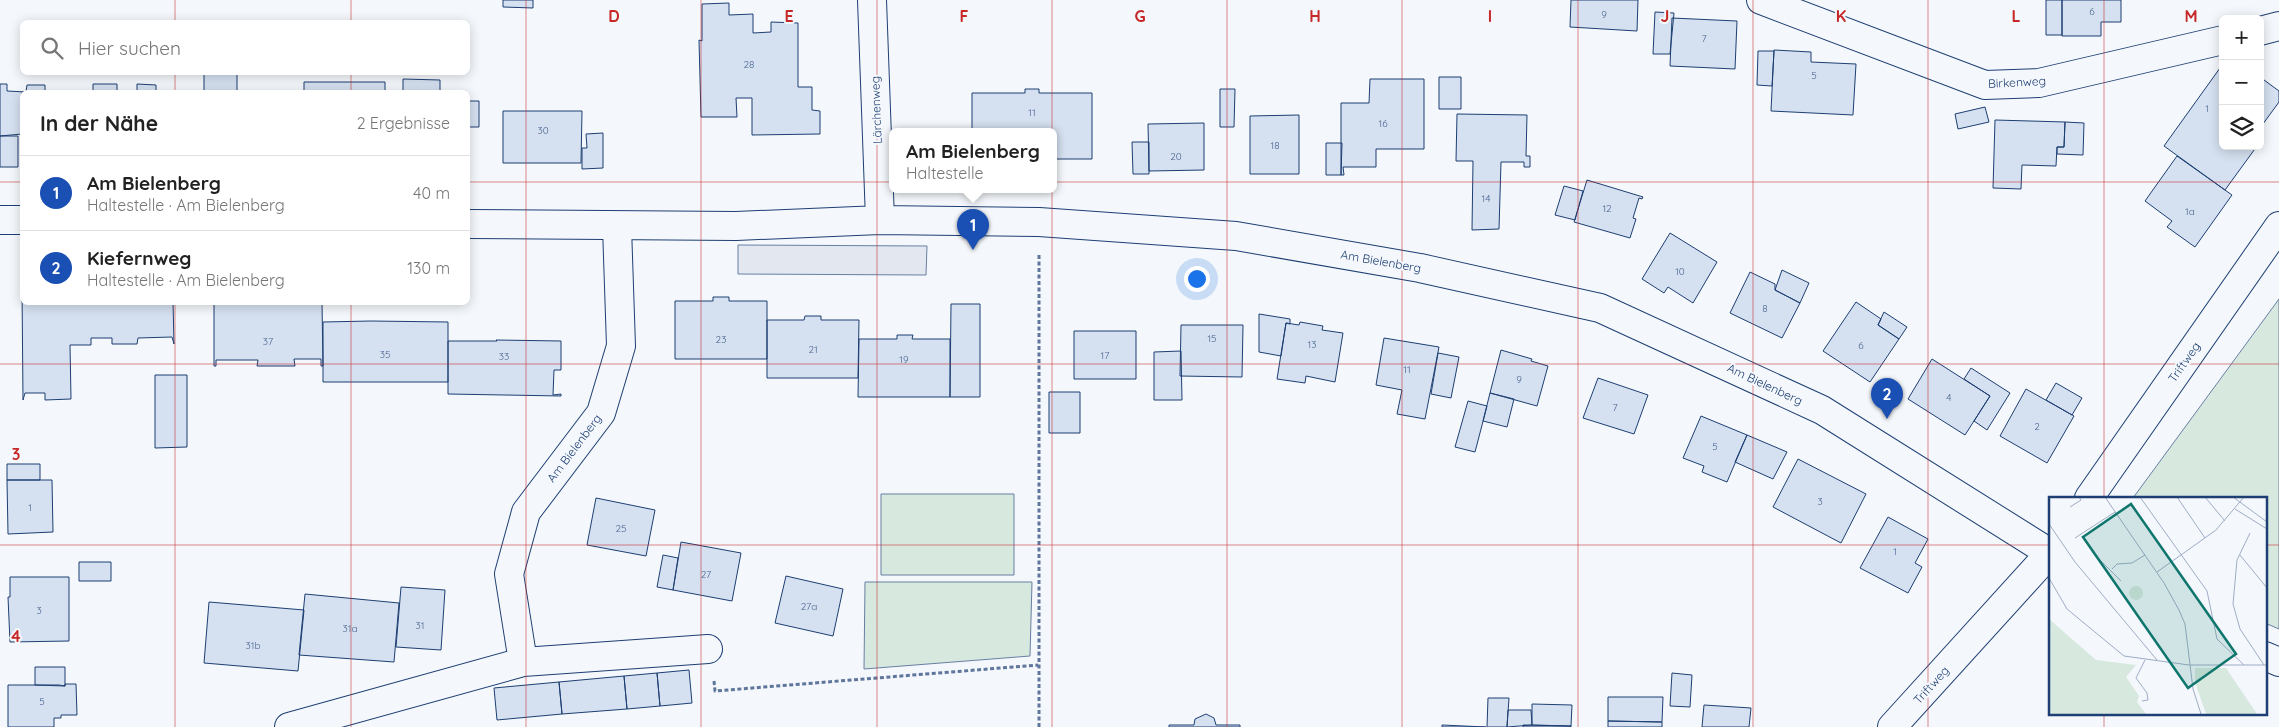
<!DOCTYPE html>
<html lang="de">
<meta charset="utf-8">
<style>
:root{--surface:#fff;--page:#f2f2f2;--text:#222;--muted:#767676;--line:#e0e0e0;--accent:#7c3aed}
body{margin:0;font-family:Quicksand,sans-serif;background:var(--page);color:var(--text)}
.controls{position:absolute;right:15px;top:15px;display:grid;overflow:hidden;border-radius:8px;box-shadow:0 2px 12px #0003}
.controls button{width:45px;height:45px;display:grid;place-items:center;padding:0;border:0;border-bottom:1px solid var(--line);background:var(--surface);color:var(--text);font:25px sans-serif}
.you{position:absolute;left:1196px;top:278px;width:18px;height:18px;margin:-12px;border:4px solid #fff;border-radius:50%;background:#1a73e8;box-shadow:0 0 0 8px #1a73e833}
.badge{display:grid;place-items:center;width:32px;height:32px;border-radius:50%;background:var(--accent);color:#fff;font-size:16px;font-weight:700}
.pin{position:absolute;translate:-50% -41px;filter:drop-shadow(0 1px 2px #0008)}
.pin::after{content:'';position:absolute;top:26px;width:18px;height:15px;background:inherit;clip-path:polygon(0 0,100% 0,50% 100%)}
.popup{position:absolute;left:889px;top:128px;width:168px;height:65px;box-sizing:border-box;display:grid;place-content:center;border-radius:8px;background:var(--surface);filter:drop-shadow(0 1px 4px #0005);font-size:16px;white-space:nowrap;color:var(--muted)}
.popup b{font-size:19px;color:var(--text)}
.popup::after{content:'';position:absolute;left:50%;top:100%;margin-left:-10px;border:10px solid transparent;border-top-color:var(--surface)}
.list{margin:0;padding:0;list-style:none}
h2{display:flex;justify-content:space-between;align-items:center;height:65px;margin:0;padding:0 20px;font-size:21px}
h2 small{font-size:16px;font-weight:400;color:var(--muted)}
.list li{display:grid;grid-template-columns:32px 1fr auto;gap:15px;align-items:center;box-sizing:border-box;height:75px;padding:0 20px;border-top:1px solid var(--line)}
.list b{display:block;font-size:19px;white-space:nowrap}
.list p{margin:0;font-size:16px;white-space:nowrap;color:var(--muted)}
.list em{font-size:16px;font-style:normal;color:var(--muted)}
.icon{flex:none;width:28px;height:28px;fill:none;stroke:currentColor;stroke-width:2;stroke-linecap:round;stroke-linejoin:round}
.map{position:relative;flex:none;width:2279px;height:727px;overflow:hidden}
.search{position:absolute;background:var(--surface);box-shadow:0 2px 12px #0003;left:20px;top:20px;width:450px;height:55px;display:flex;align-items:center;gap:12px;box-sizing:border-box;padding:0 18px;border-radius:8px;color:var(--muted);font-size:19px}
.panel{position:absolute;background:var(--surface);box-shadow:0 2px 12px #0003;left:20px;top:90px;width:450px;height:215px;border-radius:8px}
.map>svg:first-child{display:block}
.green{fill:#d7e8df;stroke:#687fa3}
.parking{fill:#e3e8f0;stroke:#687fa3}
.building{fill:#d5e0f0;stroke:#1d3f73}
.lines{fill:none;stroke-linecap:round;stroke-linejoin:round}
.street-casing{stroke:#1d3f73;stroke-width:30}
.path{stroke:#5e769c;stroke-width:3;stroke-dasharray:4 2.5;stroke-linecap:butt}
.street{stroke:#f4f7fb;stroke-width:28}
.grid{fill:none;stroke:#c62828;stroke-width:1;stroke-opacity:0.55}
.labels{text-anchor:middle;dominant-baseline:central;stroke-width:4;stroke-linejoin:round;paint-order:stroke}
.number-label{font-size:10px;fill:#4b6792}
.street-label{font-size:12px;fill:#1d3f73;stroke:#f4f7fb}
.inset-road{fill:none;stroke:#9eadc5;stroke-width:1}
.view{fill:#0f766e;fill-opacity:0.15;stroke:#0f766e;stroke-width:2.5}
.inset-edge{fill:none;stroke:#1d3f73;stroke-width:2.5}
.grid-label{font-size:16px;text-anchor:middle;font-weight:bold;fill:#c62828;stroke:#f4f7fb;stroke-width:4;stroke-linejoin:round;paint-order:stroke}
</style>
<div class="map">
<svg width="2279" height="727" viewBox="0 0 2279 727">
<rect width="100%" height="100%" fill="#f4f7fb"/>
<!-- green -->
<path class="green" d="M2279,299V629L2265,623V498H2133Z
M881,494H1014V575H881Z
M865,582H1032L1030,656L864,669Z"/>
<!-- parking -->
<path class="parking" d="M738,245L927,246L926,275L738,274Z"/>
<!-- building -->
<path class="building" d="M503,0H533V8L503,7Z
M1571,0H1638L1637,31L1570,27Z
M2046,0H2062V35H2046Z
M2062,0H2121V22H2101V36H2062Z
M729,3V15L753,14V33L771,32V22L798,23V87H812V110L820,111V134L752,135V98H736L737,117H701L699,40L702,41V4Z
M1655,12L1674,13L1670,54H1653Z
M1672,18L1737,21L1735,69L1670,66Z
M1774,50L1811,52V62L1856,64L1853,115L1771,111Z
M1758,51H1774L1772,86L1757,85Z
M2220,68L2223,70V146H2257L2225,190L2164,146Z
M204,72H237V92H204Z
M1439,77H1461V109H1439Z
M2260,77L2279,91V102L2260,128Z
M403,79L440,80V92H403Z
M1370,79H1424V149H1376V167H1343L1344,175H1341V103H1369Z
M304,82H385V92H304Z
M0,84H7V91L26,92L27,85H45V92H66H22V134L0,136Z
M93,84H117V91H137V84L156,85V92H183H93Z
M1025,89H1039V93H1092V159H1053V131H972V93H1025Z
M1220,89H1235L1234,127H1220Z
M468,101H479V127H468Z
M1985,107L1989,122L1958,129L1955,114Z
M503,111H582L581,163H503Z
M1457,114L1527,115L1526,156H1530V167H1524V162H1501L1499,229L1472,230L1473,161H1456Z
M1299,115V174H1250V116Z
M1995,120L2065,122L2064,147H2057L2056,166L2022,165L2021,189L1993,188Z
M2065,122L2084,123L2083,155L2057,154V147H2064Z
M1204,123V170L1149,171L1148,124Z
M603,133V168L582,169V148H587L586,134Z
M0,136H18V167H0Z
M1132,142H1149V174H1133Z
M1326,143H1342L1341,175H1326Z
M2177,156L2232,195L2195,247L2167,227L2172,221L2145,201Z
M1587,180L1643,197L1642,199L1639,198L1633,218L1636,219L1630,238L1574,222Z
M1564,186L1583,191L1575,220L1555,215Z
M1670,233L1717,262L1693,303L1668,287L1664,293L1642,279Z
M1782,270L1809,283L1800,303L1775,290Z
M1750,272L1775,284V290L1800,303L1782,338L1730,313Z
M22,289V302H173L174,344L172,337L138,338L137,344H112V338H91V345H70L71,399L45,400V393H25L23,400Z
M713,297H729V301H767V359H675V301H713Z
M1856,302L1881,319L1878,325L1899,339L1870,382L1823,351Z
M214,303H322L323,366H321V359H294L295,366H257L258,360H216V366H214Z
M951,304H980V397H950Z
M1884,312L1907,327L1899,339L1878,325Z
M1259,314L1290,319V324L1286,323L1281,356L1259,352Z
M805,316H821V320H859L858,378H767V320H804Z
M371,321L448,322V382H323V322Z
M1300,322L1323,326L1322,330L1343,333L1335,382L1306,376L1305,383L1277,379L1286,323L1299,325Z
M1181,325H1243L1242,377L1180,376Z
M1074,331H1136V379H1074Z
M897,335H913L912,339H950V397H858L859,339H897Z
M1384,338L1439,347L1425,419L1397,414L1402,390L1376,385Z
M496,340L561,341V370H554L553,395L561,394V396L448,394V341H497Z
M1501,350L1532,359L1531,361L1548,366L1537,406L1490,393Z
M1181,351L1182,400H1154V352Z
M1438,353L1459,357L1451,398L1431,394Z
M1932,359L1990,396L1965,435L1908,399Z
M1971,368L2010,393L1987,430L1974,421L1990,396L1964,379Z
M155,375H187V447L155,448Z
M1598,378L1648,395L1634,434L1583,418Z
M2056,383L2082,398L2072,415L2046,400Z
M2026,389L2074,416L2047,463L2000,436Z
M1049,392H1080V433H1049Z
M1490,393L1514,399L1507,427L1483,421Z
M1468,401L1487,406L1475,452L1455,447Z
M1701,416L1747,435L1727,482L1702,472L1704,466L1683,458Z
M1747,435L1787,452L1773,479L1735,462Z
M1798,459L1866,494L1841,543L1773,507Z
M7,464H40V480H7Z
M7,480H52L53,532L8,534Z
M596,498L655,510L646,556L587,545Z
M1888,517L1928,539L1915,563L1922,567L1908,593L1860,568Z
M681,542L741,553L732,601L673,590Z
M663,555L678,558L673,590L657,587Z
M79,562H111V581H79Z
M786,576L843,589L833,636L775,623Z
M10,577H69V641L10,642L8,597H10Z
M401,587L445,590L441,650L396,647Z
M305,594L399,603L394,662L299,655Z
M209,602L304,610L298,671L204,663Z
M35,667H65V686L35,685Z
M689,670L692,703L660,706L657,673Z
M657,673L660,706L627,709L624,676Z
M1672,673L1692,675L1690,707L1670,706Z
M624,676L627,709L562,714L559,682Z
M559,682L562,714L497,720L494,688Z
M65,684H76L77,715H61V718H54V727H8V685H59L65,686Z
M1608,697H1663L1662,722L1608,721Z
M1488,698H1509L1507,727H1487Z
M1532,704L1572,705L1571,726L1532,725Z
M1704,705L1751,708L1749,727H1702Z
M1508,710H1531L1532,725L1507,727Z
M1206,714L1214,718L1216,725H1240V727H1169V725H1194L1195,719Z
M1608,721L1662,722V727H1608Z
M1442,725L1486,727H1442Z
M1523,725L1571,726V727H1523Z"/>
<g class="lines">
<defs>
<path id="street" d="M872,0L880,220
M1761,0L1985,85L2039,83L2223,40
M2260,31L2279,26
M0,220H22
M468,224L736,226L880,220L1039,222L1236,236L1420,268L1600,308L1822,410L2050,553
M2089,498L2279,226
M2265,656L2279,662
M523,662L509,574L526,512L601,413L621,346L617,227
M289,727L523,662L708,649
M1892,727L2050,553"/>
</defs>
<!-- street casing -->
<use href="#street" class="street-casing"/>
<!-- path -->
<path class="path" d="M1039,255V727
M714,681L715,691L1038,665"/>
<!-- street -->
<use href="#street" class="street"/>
</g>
<!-- grid -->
<path class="grid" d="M175,0V22M351,0V22M526,0V727M701,0V727M877,0V727M1052,0V727M1227,0V727M1402,0V727M1578,0V727M1753,0V727M1928,0V727M2104,0V498M175,72V92M351,72V92M0,182H22M468,182H2279M175,302V727M351,302V727M0,364H2279M0,545H2050M2265,545H2279M2104,713V727"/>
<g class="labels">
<!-- number labels -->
<g class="number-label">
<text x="2092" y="11">6</text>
<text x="1604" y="14">9</text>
<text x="1704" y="38">7</text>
<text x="749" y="64">28</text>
<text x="1814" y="75">5</text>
<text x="2207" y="108">1</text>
<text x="1032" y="112">11</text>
<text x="1383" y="123">16</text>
<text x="543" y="130">30</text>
<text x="1275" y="145">18</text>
<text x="1176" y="156">20</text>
<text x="1486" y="198">14</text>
<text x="1607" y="208">12</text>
<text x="2190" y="211">1a</text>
<text x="1680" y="271">10</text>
<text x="1765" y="308">8</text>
<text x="1212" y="338">15</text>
<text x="721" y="339">23</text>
<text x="268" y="341">37</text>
<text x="1312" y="344">13</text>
<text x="1861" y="345">6</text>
<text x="813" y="349">21</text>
<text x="385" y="354">35</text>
<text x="1105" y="355">17</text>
<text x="504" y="356">33</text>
<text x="904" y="359">19</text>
<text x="1407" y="369">11</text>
<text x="1519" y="379">9</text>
<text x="1949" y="397">4</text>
<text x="1615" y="407">7</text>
<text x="2037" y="426">2</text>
<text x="1715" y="446">5</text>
<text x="1820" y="501">3</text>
<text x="30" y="507">1</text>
<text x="621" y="528">25</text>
<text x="1895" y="551">1</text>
<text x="706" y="574">27</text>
<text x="809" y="606">27a</text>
<text x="39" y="610">3</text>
<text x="420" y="625">31</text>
<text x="350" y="628">31a</text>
<text x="253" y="645">31b</text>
<text x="42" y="701">5</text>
</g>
<!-- street labels -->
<g class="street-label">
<text transform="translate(2017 82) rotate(-3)">Birkenweg</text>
<text transform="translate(876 110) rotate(-92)">Lärchenweg</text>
<text transform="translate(1381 261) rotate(10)">Am Bielenberg</text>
<text transform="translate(2184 362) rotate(-55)">Triftweg</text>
<text transform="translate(1765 384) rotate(25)">Am Bielenberg</text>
<text transform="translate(574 448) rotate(-53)">Am Bielenberg</text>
<text transform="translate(1931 685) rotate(-48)">Triftweg</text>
</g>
</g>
<!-- overview -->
<g transform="translate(2049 497)">
<rect width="218" height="218" fill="#f4f7fb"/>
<path d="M80 96a7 7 0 1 1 14 0a7 7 0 1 1-14 0ZM0,122L47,163L87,168L77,180L90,199L88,205L97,217H0ZM146,171H177L208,217H157L146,185Z" fill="#d7e8df"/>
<path class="inset-road" d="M56,0L115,86L130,113L136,127L144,192L152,217M91,0L158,94L168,142L195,168M128,0L156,41M156,0L176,24M184,0L218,25M21,10L32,3L30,0M186,12L218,32M0,27L26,65L108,163M201,36L188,63L184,107L191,132L215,168M26,41L66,15M45,57L72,84M191,58L218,91M63,72L68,67L83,66L96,58M108,75L167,33L195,0M0,81L18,112L75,159L140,168H218M93,204L99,203L98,196L87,181L96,163"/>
<path class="view" d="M82,7L187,157L139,191L34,40Z"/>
<rect width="218" height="218" class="inset-edge"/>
</g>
<g class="grid-label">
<text x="614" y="22">D</text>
<text x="789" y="22">E</text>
<text x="964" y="22">F</text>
<text x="1140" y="22">G</text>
<text x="1315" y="22">H</text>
<text x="1490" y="22">I</text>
<text x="1665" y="22">J</text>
<text x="1841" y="22">K</text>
<text x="2016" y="22">L</text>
<text x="2191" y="22">M</text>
<text x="16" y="460">3</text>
<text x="16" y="642">4</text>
</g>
</svg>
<div class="controls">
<button>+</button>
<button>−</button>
<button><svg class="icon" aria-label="layers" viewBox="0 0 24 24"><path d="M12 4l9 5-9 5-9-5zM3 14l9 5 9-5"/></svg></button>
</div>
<div class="you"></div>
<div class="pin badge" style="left:973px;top:250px;background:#1a4fb4">1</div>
<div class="popup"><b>Am Bielenberg</b>Haltestelle</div>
<div class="pin badge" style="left:1887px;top:419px;background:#1a4fb4">2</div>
<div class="search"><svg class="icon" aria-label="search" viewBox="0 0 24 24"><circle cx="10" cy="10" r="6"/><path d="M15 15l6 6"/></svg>Hier suchen</div>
<section class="panel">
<h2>In der Nähe<small>2 Ergebnisse</small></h2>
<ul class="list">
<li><span class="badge" style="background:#1a4fb4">1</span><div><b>Am Bielenberg</b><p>Haltestelle · Am Bielenberg</p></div><em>40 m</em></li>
<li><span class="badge" style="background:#1a4fb4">2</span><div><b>Kiefernweg</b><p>Haltestelle · Am Bielenberg</p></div><em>130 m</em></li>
</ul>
</section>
</div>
